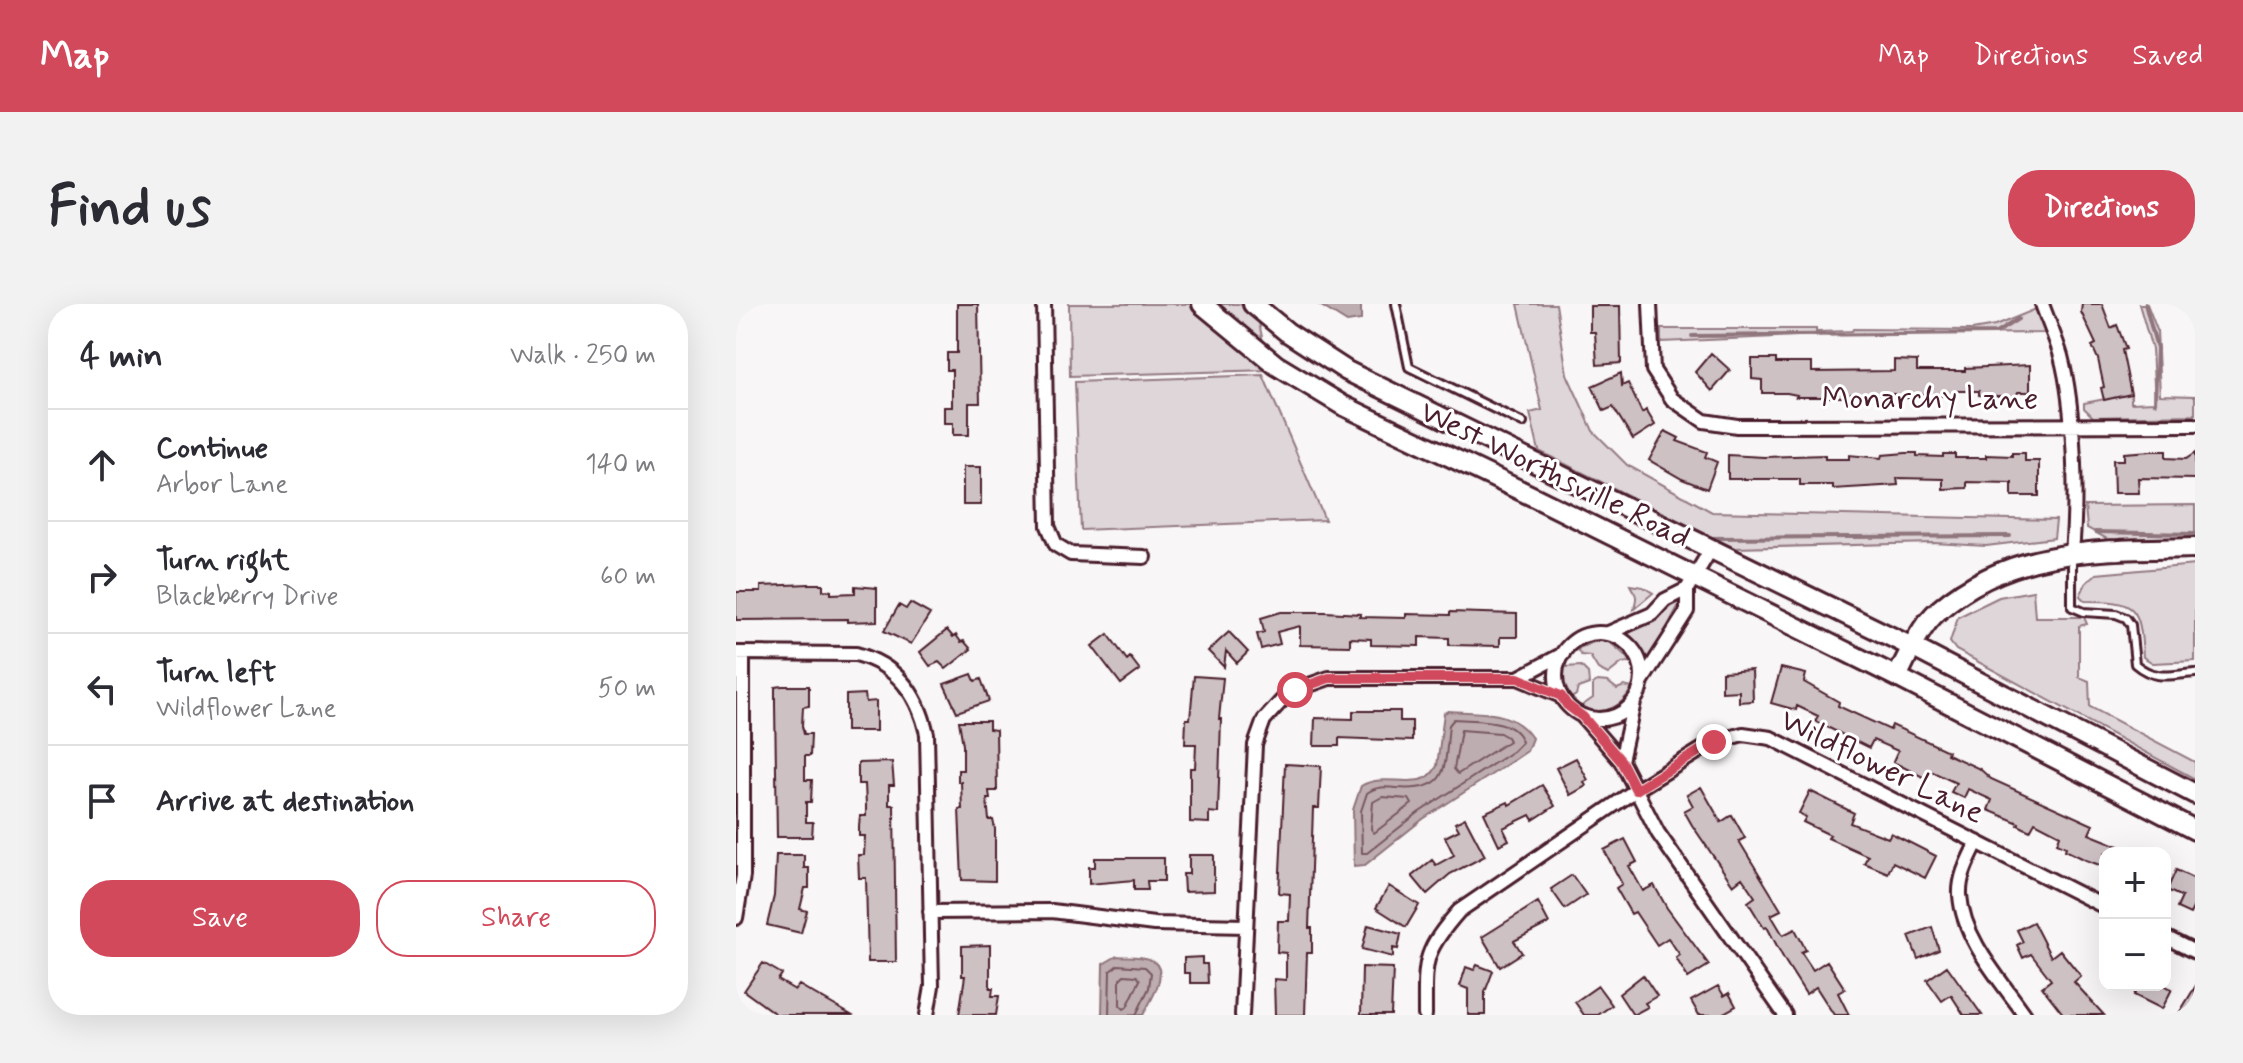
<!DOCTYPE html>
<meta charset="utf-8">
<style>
:root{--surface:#fff;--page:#f2f2f3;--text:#2b2b33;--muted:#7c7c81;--line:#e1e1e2;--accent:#d1495b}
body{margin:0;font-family:Mynerve,sans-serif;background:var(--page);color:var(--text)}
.controls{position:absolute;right:24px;bottom:24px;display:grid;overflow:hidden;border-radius:16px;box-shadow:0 8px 32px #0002}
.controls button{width:72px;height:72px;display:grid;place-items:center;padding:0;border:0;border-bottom:2px solid var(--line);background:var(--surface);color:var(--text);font:40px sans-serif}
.stop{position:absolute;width:24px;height:24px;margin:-18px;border:6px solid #d1495b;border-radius:50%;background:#fff}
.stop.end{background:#d1495b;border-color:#fff;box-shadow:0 2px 8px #0008}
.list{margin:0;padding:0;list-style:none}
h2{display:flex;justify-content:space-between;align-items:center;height:104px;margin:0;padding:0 32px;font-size:34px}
h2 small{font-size:26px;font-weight:400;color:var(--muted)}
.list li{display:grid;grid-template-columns:52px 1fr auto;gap:24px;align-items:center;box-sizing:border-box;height:112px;padding:0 32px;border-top:2px solid var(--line)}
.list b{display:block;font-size:30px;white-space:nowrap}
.list p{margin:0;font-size:26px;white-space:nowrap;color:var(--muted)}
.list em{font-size:26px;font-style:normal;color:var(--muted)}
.actions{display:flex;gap:16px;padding:24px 32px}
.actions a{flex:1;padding:18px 0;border:2px solid var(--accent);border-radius:32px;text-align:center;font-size:28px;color:var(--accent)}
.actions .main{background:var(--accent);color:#fff}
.icon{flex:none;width:44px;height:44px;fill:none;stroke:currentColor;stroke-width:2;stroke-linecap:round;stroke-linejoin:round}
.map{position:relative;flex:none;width:1459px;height:711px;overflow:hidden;border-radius:32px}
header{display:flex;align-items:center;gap:48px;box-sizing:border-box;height:112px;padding:0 40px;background:var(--accent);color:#fff}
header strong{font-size:38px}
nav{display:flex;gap:44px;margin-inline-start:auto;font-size:28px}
.intro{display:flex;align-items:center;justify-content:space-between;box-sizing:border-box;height:192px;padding:0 48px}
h1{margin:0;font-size:56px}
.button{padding:20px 36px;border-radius:32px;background:var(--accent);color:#fff;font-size:28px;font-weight:700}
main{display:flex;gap:48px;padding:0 48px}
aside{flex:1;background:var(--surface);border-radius:32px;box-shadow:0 8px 32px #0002}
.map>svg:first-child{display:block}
.green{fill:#ded6d9;stroke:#947a82;stroke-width:2}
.water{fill:#bdadb0;stroke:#8f747b;stroke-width:2}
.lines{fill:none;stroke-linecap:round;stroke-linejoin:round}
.shore{stroke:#785860;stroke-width:2}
.stream{stroke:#8f747b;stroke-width:4}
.building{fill:#cdc1c4;stroke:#4a1f2b;stroke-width:2}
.service-casing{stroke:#4a1f2b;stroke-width:12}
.minor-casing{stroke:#4a1f2b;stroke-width:18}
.secondary-casing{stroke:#4a1f2b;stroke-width:24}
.service{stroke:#fff;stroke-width:6}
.minor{stroke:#fff;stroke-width:12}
.secondary{stroke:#fff;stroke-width:18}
.route{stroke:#d1495b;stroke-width:10}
.labels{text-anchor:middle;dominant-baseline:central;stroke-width:6;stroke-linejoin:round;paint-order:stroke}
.street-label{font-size:32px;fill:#4a1f2b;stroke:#fff}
</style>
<header>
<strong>Map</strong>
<nav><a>Map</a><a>Directions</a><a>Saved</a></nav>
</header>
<div class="intro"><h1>Find us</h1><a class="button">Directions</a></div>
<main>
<aside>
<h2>4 min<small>Walk · 250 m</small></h2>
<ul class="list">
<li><svg class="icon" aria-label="ahead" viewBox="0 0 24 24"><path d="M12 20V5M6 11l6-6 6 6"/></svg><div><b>Continue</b><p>Arbor Lane</p></div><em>140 m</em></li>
<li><svg class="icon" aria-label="right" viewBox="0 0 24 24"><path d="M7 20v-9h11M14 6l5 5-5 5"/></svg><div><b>Turn right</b><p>Blackberry Drive</p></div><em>60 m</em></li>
<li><svg class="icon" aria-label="left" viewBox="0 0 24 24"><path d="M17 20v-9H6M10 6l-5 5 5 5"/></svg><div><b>Turn left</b><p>Wildflower Lane</p></div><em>50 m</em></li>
<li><svg class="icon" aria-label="arrive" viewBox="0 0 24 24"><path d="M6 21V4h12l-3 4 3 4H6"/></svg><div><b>Arrive at destination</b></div></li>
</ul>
<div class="actions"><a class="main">Save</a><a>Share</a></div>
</aside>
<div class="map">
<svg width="1459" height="711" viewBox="0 0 1459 711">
<rect width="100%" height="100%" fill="#f8f6f7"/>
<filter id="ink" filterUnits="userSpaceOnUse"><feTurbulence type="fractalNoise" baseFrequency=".0125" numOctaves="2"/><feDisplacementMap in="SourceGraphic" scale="16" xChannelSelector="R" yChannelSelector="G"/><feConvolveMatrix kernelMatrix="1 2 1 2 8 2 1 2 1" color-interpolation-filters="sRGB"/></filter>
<g filter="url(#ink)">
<!-- green -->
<path class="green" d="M333,0H519L533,66L334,72Z
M782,0H820L831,70L857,127L891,161L976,208L1320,216L1318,234L1250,242L1198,239L998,244L803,147L794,109L806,106Z
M1403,0H1411L1421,26L1424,91L1459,92V111L1357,113L1348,104V99L1395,90V99L1419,98L1416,45Z
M1300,5L1309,29L1086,31L925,38V25H1080V28L1116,27L1117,25L1236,26L1259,22Z
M527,71L589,216L345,226L339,78Z
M1459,201V236H1373L1351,224L1349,202Z
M1459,261V357L1417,359L1407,353C1404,301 1400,297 1349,297L1344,292L1350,279L1360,270Z
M894,281L907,283L917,289L898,305C902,288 900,293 894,281Z
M1297,287L1299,313H1348L1351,320L1343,322V373L1353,377L1354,403L1459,458V475L1220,346L1214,338L1222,313L1263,293Z
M940,297L944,299L912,359H909L907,354L899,349L898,339L889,331L921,314Z
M865,330C874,341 886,345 894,358L886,359L872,370L862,365L854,352L845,351L842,347L843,344L858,338Z
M845,362L852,369L853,380L842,384L840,391L835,394C828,386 825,374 829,363Z
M861,377L872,378L881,385L888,382L896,384C884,405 866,413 844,403L857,394V380Z"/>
<!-- water -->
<path class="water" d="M582,0H625V16L611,18Z
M712,407C745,410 776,404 796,434L791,447L781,454L687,515L629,561L618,562L617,506L625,482C650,466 687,491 701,462L708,409Z
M381,652C391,653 403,652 413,655C437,664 414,698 407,711H366L367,660Z"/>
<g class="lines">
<!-- shore -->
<path class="shore" d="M718,415C740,417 779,413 786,438L777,447L682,509L631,549H626L625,507L631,489C641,482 650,483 661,484C715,488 708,464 713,421Z
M725,426L764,429L771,433L773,437L722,470L718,465Z
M646,493L673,495L676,500L638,529L635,525L637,498Z
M388,671L401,672L404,676L391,703L388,705L384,701V675Z
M373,711L374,667L382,661L409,663L415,669L413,684L400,711"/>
<!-- stream -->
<path class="stream" d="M1409,0L1421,44L1419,99
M956,32L1260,29L1282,15
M1359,228L1459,230
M970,234L1274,232"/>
</g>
<!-- building -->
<path class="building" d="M221,0H242L244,99H233V131H217V119H208V103H216V66H211V49H221Z
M1346,0H1366L1375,24L1381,21L1390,45L1386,46L1395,90L1368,96L1365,84L1368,83L1362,55L1356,42L1360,40L1345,8Z
M854,2H884L885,59L861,61L859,28H854Z
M975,49L994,66L976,87L959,68Z
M1016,55H1040V59H1076V68L1158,67V56L1181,57V67H1229V64L1294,61V88H1282L1280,93L1243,91V87H1218V93L1181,90V94H1157L1158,90H1115V93H1060L1061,91L1051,89H1026V76L1016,75Z
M885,69L886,82L892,79L906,109L910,106L919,121L897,135L877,103L868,107L856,82Z
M929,127L943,134L941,137L971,148L969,153L981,158L971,185L946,175L913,156Z
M1415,147H1430V154L1450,155L1459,149V175L1402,174L1403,189H1378L1377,156H1388V149Z
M1170,149H1181V152L1207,153V150H1219V154H1250V151L1276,152V149H1289V157H1303V192H1276V179L1231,178V184L1207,185V175L1161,174L1162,181L1097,185V181H1064V175H992V151L1028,153L1089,151V155H1113V151L1145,154L1146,151Z
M227,163H245V201H227Z
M74,280H87V286L95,287V290L119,289V282L141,284V317L111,318V315L0,316V288H25V282Z
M174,299L194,310L175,340L148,327L163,301L170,305Z
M545,308H589L625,310L624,313L670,314V310L714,311V308L781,310V333H764V342L713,341V334L683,333V342L635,341V335L614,334V342L564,341V322L541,328L544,340L525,345L521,330L528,328L525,314Z
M211,326L217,333L220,331L225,338L228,337L235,345L210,365L203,358L194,362L184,348Z
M493,328L512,348L501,359L490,347L488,363L472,347Z
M372,330L391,356L394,353L404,366L385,380L356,342Z
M1045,364L1070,370L1068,378L1103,398L1102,402L1154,426L1156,421L1212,447L1211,450L1244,465L1255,475L1357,521L1353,530L1400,549H1369V563L1350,556L1329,546L1330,543L1321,539L1324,531L1299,518L1294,527L1282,521L1283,519L1252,506L1256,496L1232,485L1228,494L1215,488L1220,479L1195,467L1191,475L1157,458L1162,447L1137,436L1133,444L1079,417L1082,412L1061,402L1060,406L1035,399Z
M1016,366L1017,397L1003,398V387L986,388V368Z
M236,370L239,377L245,375L253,397L221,408L208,380Z
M458,372L487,374L483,415H485L482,509L473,508V519L454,518V464H459L460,440H449L450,415H454Z
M46,382H73V402L67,403L66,422L68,430H75L74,452H69V476H76L75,498H70V518H77L76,533H41L39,401V383Z
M129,390L130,398L140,397V427H110V391Z
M617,407H664V417H676V437L603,434V442H578L579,414L617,415Z
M223,417H253V425L260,426L261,487H253L254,495H251L253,516H257L259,525V577L226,576L223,505H226L225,478H222V466H227V441Z
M840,454L852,476L848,478L850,482L834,491L820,464Z
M156,458L158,481H153V501H158L160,658H132L130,574H123L122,551H128L129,532H123V522L124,512H130V501L129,480H122V459Z
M549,460L585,462L583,504H577L573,624H576V649H571L569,711H539L538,675L550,676V649L541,648L542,617H553L554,590L543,589Z
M806,481L819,502L797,516L794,511L767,524L773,536L763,541L748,509L772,498L773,501Z
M965,483L985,518L996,511L1009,534L1003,537L1045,606L1035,611L1047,631L1059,625L1070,646L1065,648L1077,666L1091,657L1109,685L1102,689L1113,711H1098L1080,683L1070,690L1049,657L1031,623L1028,624L1012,598L1019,593L1006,574L997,581L956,521L948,507L957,502L951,491Z
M1074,487L1118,509L1114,519L1152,534L1155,529L1200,552L1189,574L1157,558L1152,569L1128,559L1132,552L1092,534L1094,531L1067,518L1070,513L1063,509Z
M729,514L749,552L714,570L691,590L676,572L696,556L700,561L718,551L709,533L723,526L719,519Z
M889,535L901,558L893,562L907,587L918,581L931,604L973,661L952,674L940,654L944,651L932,634L921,641L899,608L895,610L880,584L886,580L868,546Z
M40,551H68V564H73V584H69L64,605L71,607L65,629L31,621L38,592Z
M453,551H478V587L448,588L447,570H453Z
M359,554H428V577H411L412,586H398V576L353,580V563H359Z
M1440,566L1459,575V600L1454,610L1441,604L1446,593L1431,586Z
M836,571L850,591L829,605L815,585Z
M653,582L683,601L670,623L640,604Z
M802,598L813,619L778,637L786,649L764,663L746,633Z
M1297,618L1315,653L1324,646L1345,672L1338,678L1368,711H1328L1306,683L1315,676L1295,650L1287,654L1281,641L1287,638L1281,626Z
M632,621L665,630L662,645L657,644V653L626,645Z
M1196,623L1203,646L1182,655L1173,632Z
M254,641V684H257L256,692H263L260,711H223L229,672H226V642Z
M466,653V660H471L472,679H454V669H448V654Z
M27,659L46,670L42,676L59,686L63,681L115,711H41L8,687Z
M741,661L757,667L749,688V711H732V685L724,682L730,663L738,666Z
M1211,662L1246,711H1228L1215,691L1206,697L1191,676Z
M626,663L657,664L655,711H625Z
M907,671L921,692L909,699L912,703L897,711L883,690Z
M1403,681H1427L1436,685L1426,705L1398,691Z
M862,682L876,701L862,711H848L839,698Z
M982,682L988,692L993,689L1000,702L984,711H963L955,697Z
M1459,683V711H1442Z"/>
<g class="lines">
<defs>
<path id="service" d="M660,0L673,63L787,119
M1336,252V303L1348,308L1380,310L1390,314L1395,321L1399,360C1419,377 1435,371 1459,369"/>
<path id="minor" d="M308,0L312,222L320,241L335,250L408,253
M914,0L917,66L936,95L968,117L1001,122L1459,121
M1306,0C1312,17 1320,35 1325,52C1339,105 1341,194 1336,248
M820 372a43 43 0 1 1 86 0a43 43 0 1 1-86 0Z
M870,330L916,310L929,296L951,285
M0,349L120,350C161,361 182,390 191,430L196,682L191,711
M782,374L827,350
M906,377L951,307V285L975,245
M847,413L885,457L922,529L1049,711
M885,457L898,398
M1241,538C1233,555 1223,572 1224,591C1227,636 1265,676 1289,711
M194,608L316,607L418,620L510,622
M0,614L7,572V349
M1429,633L1459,648
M506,711L519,441L528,416L549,393L559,386L593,374H782L825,392
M689,711C689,657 686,649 723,607L900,486L978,438L1007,430L1035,434L1369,603"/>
<path id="secondary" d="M466,0L540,61L606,101L796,192L1161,373L1459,526
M517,0L551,28L611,67L1176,343L1459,490
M1161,373C1172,351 1184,322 1203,306C1276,242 1369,246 1459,244"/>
</defs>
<!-- service casing -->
<use href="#service" class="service-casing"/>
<!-- minor casing -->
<use href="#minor" class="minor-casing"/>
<!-- secondary casing -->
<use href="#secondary" class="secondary-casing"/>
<!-- service -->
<use href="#service" class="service"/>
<!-- minor -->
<use href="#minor" class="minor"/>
<!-- secondary -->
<use href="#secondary" class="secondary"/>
</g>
</g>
<g class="lines" filter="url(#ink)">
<!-- route -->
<path class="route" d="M559,386L593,374H782L825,392L831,401L847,413L885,457L900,486L978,438"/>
</g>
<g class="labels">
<!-- street labels -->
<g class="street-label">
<text x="1194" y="95">Monarchy Lane</text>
<text transform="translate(819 171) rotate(26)">West Worthsville Road</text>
<text transform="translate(1146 463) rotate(26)">Wildflower Lane</text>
</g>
</g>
</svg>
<div class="controls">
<button>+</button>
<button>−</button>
</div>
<div class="stop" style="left:559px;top:386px"></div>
<div class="stop end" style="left:978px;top:438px"></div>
</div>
</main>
